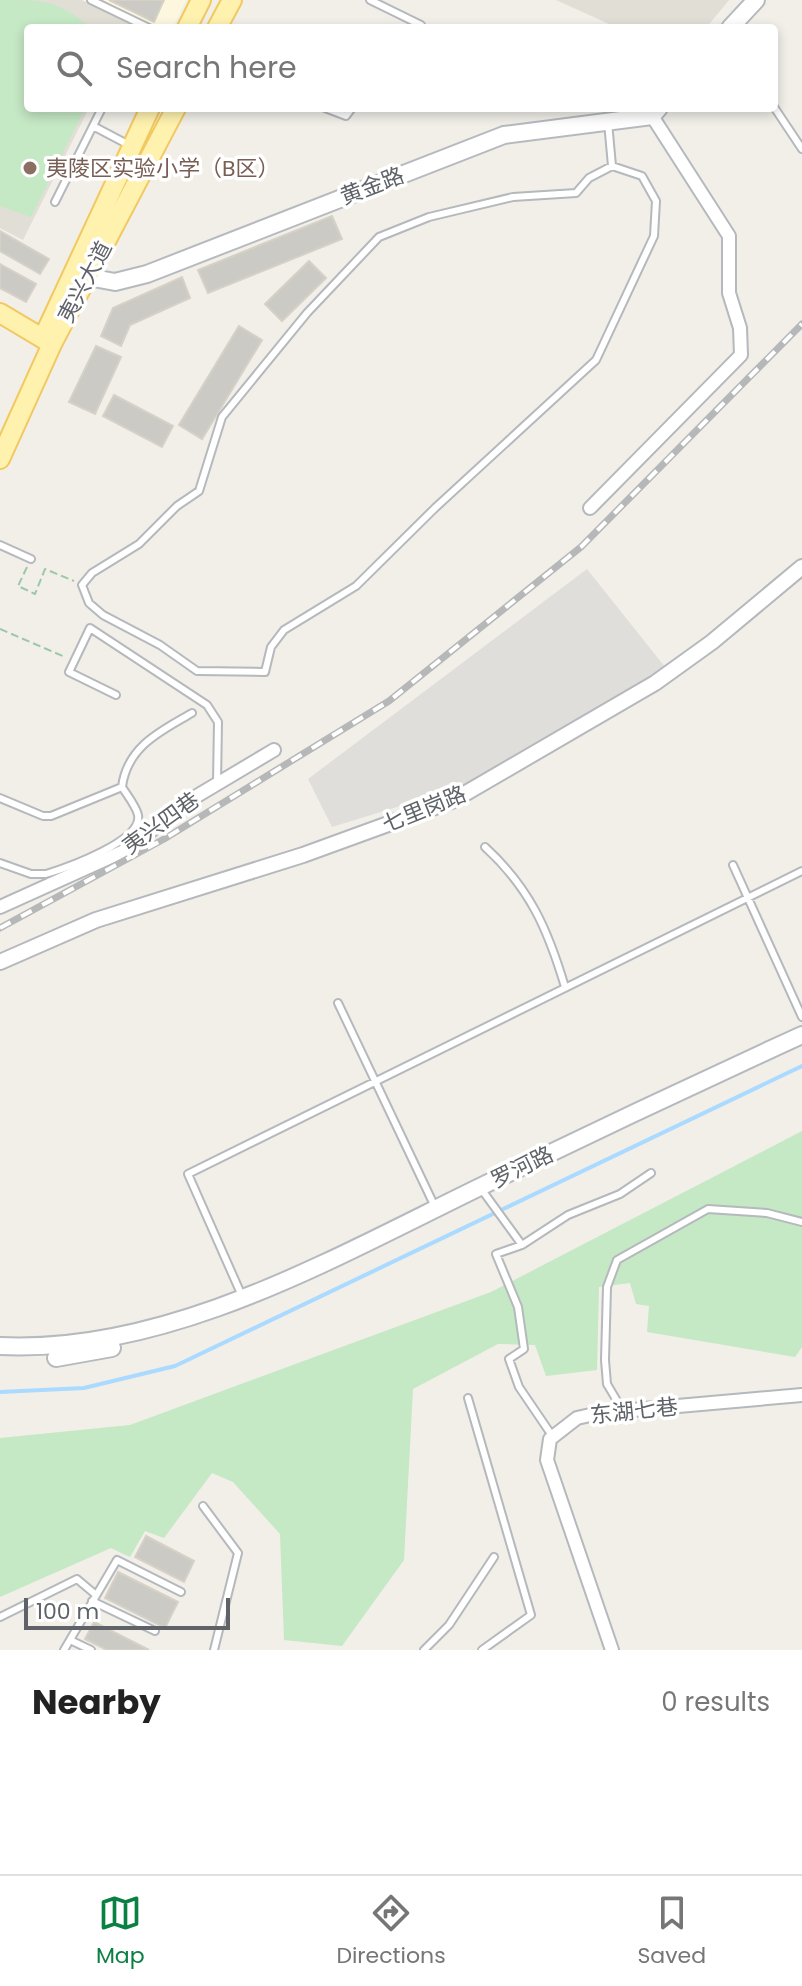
<!DOCTYPE html>
<meta charset="utf-8">
<style>
:root{--surface:#fff;--page:#f6f6f6;--text:#222;--muted:#767676;--line:#e0e0e0;--accent:#0b8043}
body{margin:0;font-family:Poppins,"Noto Sans SC",sans-serif;background:var(--page);color:var(--text)}
.scale{position:absolute;left:24px;bottom:20px;width:206px;box-sizing:border-box;padding-left:8px;border:4px solid #5f6368;border-top:0;font-size:22px;line-height:28px;white-space:nowrap;color:#5f6368;-webkit-text-stroke:6px #fff;paint-order:stroke}
.list{margin:0;padding:0;list-style:none}
h2{display:flex;justify-content:space-between;align-items:center;height:104px;margin:0;padding:0 32px;font-size:34px}
h2 small{font-size:26px;font-weight:400;color:var(--muted)}
.icon{flex:none;width:44px;height:44px;fill:none;stroke:currentColor;stroke-width:2;stroke-linecap:round;stroke-linejoin:round}
.map{position:relative;flex:none;width:802px;height:1650px;overflow:hidden}
.search{position:absolute;background:var(--surface);box-shadow:0 4px 12px #0003;left:24px;right:24px;top:24px;height:88px;display:flex;align-items:center;gap:20px;box-sizing:border-box;padding:0 28px;border-radius:8px;color:var(--muted);font-size:30px}
.sheet{height:224px;background:var(--surface)}
nav{display:flex;justify-content:space-around;align-items:center;box-sizing:border-box;height:112px;border-top:2px solid var(--line);background:var(--surface);font-size:22px;color:var(--muted)}
nav a{display:grid;justify-items:center;gap:4px}
nav .on{color:var(--accent)}
.map>svg:first-child{display:block}
.commercial{fill:#fef7e0}
.industrial{fill:#e0deda}
.education{fill:#e1ded6}
.green{fill:#c5e8c5}
.lines{fill:none;stroke-linecap:round;stroke-linejoin:round}
.stream{stroke:#aadaff;stroke-width:4}
.building{fill:#cccac5;stroke:#d6d1c6;stroke-width:2}
.service-casing{stroke:#b5b8bc;stroke-width:10}
.minor-casing{stroke:#b5b8bc;stroke-width:16}
.tertiary-casing{stroke:#b5b8bc;stroke-width:18}
.secondary-casing{stroke:#b6babf;stroke-width:20}
.primary-casing{stroke:#f2c960;stroke-width:22}
.path{stroke:#9cc7a9;stroke-width:2;stroke-dasharray:8 4;stroke-linecap:butt}
.service{stroke:#fff;stroke-width:6}
.minor{stroke:#fff;stroke-width:12}
.tertiary{stroke:#fff;stroke-width:14}
.secondary{stroke:#fff;stroke-width:16}
.primary{stroke:#fff2af;stroke-width:18}
.rail-casing{stroke:#b6b7b8;stroke-width:7}
.rail{stroke:#fff;stroke-width:4;stroke-dasharray:12;stroke-linecap:butt}
.education-dot{fill:#8d6e63;stroke:#fff;stroke-width:3}
.labels{text-anchor:middle;dominant-baseline:central;stroke-width:7;stroke-linejoin:round;paint-order:stroke}
.education-label{font-size:22px;fill:#785e54;stroke:#fff;text-anchor:start}
.street-label{font-size:22px;fill:#5f6368;stroke:#fff}
</style>
<div class="map">
<svg width="802" height="1650" viewBox="0 0 802 1650">
<rect width="100%" height="100%" fill="#f1efe8"/>
<!-- commercial -->
<path class="commercial" d="M82,0H186L173,28H142Z"/>
<!-- industrial -->
<path class="industrial" d="M587,569L665,667L518,760L462,787L332,827L308,779Z"/>
<!-- education -->
<path class="education" d="M0,0H82L132,23L129,28H28V108H89L23,240L0,228Z
M556,0H729L706,28H618Z"/>
<!-- green -->
<path class="green" d="M0,0C47,0 55,0 92,28H28V108H85L31,217L0,206Z
M802,1131V1347L795,1357L647,1332L649,1306L636,1304L630,1283L599,1287L597,1370L546,1376L535,1345L498,1344L413,1389L404,1560L342,1646L284,1640L280,1534L233,1482L212,1473L164,1538L145,1531L130,1557L111,1548L0,1597V1438L130,1425L491,1292Z"/>
<g class="lines">
<!-- stream -->
<path class="stream" d="M0,1392L84,1388L175,1366L802,1066"/>
</g>
<!-- building -->
<path class="building" d="M109,0H164L154,22Z
M332,216L342,239L208,293L198,270Z
M0,231L49,259L40,274L0,251Z
M309,261L326,278L282,321L265,304Z
M0,264L36,284L26,302L0,288Z
M182,277L190,298L130,325L121,346L101,336L113,308Z
M239,326L262,340L202,439L179,425Z
M96,346L121,357L95,414L69,402Z
M114,395L173,426L162,447L103,416Z
M146,1536L194,1561L184,1582L135,1557Z
M118,1572L178,1602L165,1628L105,1598Z
M94,1622L149,1650H107L85,1639Z"/>
<g class="lines">
<defs>
<path id="service" d="M91,0L149,28
M370,0L421,25
M774,107L802,149
M325,108L346,116L352,108
M608,122L612,166
M93,126L129,145
M612,166L642,176L656,201L654,236L596,360L435,508L356,586L284,630L271,647L265,672L197,671L160,645L103,615L89,603L82,585L92,573L139,544L177,506L199,491L222,417L307,313L379,237L429,217L513,197L576,193L589,178Z
M55,202L102,108
M0,545L31,559
M116,695L69,672L90,628L207,705L218,722L217,783
M0,798L43,816H51L122,787
M485,847C530,888 548,930 565,987
M0,863L31,874H46C66,868 143,841 138,815C136,806 127,795 122,787C127,747 160,731 192,713
M733,865L802,1017
M338,1003L436,1209
M482,1190L522,1245
M242,1296L188,1174L802,871
M468,1398L531,1615L482,1650
M623,1411L607,1384L605,1360L607,1287L617,1260L708,1209L767,1213L802,1222
M553,1437L519,1387L509,1359L524,1349L518,1307L496,1254L522,1245L568,1215L620,1194L651,1173
M203,1506L238,1553L214,1650
M92,1601L155,1631
M0,1617L77,1579L96,1595
M70,1640L91,1650
M64,1650L117,1560L181,1592
M424,1650L449,1625L494,1557"/>
<path id="minor" d="M590,508L741,355L740,328L729,293V236L652,116
M0,907L133,847L175,809L274,750
M612,1650L547,1460L550,1439L577,1418L599,1413L802,1395"/>
<path id="tertiary" d="M0,962L96,920L303,855L454,800L655,683L712,642L802,567"/>
<path id="secondary" d="M730,28L756,0
M88,277L115,282L147,274L504,135L652,116L659,108
M0,1346C169,1354 335,1257 484,1185C589,1134 695,1084 802,1035
M56,1358L112,1348"/>
<path id="primary" d="M187,28L201,0
M217,28L232,0
M0,313L52,344
M43,338L150,108
M0,459L52,344L176,108"/>
</defs>
<!-- service casing -->
<use href="#service" class="service-casing"/>
<!-- minor casing -->
<use href="#minor" class="minor-casing"/>
<!-- tertiary casing -->
<use href="#tertiary" class="tertiary-casing"/>
<!-- secondary casing -->
<use href="#secondary" class="secondary-casing"/>
<!-- primary casing -->
<use href="#primary" class="primary-casing"/>
<!-- path -->
<path class="path" d="M27,567L18,586L35,594L45,569L74,581
M0,629L65,657"/>
<!-- service -->
<use href="#service" class="service"/>
<!-- minor -->
<use href="#minor" class="minor"/>
<!-- tertiary -->
<use href="#tertiary" class="tertiary"/>
<!-- secondary -->
<use href="#secondary" class="secondary"/>
<!-- primary -->
<use href="#primary" class="primary"/>
<defs>
<path id="rail" d="M0,928L164,839L389,701L581,547L802,324"/>
</defs>
<!-- rail casing -->
<use href="#rail" class="rail-casing"/>
<!-- rail -->
<use href="#rail" class="rail"/>
</g>
<!-- markers -->
<circle class="education-dot" cx="30" cy="168" r="8"/>
<g class="labels">
<!-- education labels -->
<g class="education-label">
<text x="46" y="168">夷陵区实验小学（B区）</text>
</g>
<!-- street labels -->
<g class="street-label">
<text transform="translate(372 186) rotate(-21)">黄金路</text>
<text transform="translate(85 282) rotate(-62)">夷兴大道</text>
<text transform="translate(424 809) rotate(-22)">七里岗路</text>
<text transform="translate(161 823) rotate(-36)">夷兴四巷</text>
<text transform="translate(522 1167) rotate(-26)">罗河路</text>
<text transform="translate(634 1411) rotate(-6)">东湖七巷</text>
</g>
</g>
</svg>
<div class="scale">100 m</div>
<div class="search"><svg class="icon" aria-label="search" viewBox="0 0 24 24"><circle cx="10" cy="10" r="6"/><path d="M15 15l6 6"/></svg>Search here</div>
</div>
<section class="sheet">
<h2>Nearby<small>0 results</small></h2>
<ul class="list">
</ul>
</section>
<nav>
<a class="on"><svg class="icon" aria-label="map" viewBox="0 0 24 24"><path d="M3 6l6-2 6 2 6-2v14l-6 2-6-2-6 2zM9 4v14M15 6v14"/></svg>Map</a>
<a><svg class="icon" aria-label="directions" viewBox="0 0 24 24"><path d="M12 3l9 9-9 9-9-9zM9 14v-3h6M13 9l2 2-2 2"/></svg>Directions</a>
<a><svg class="icon" aria-label="saved" viewBox="0 0 24 24"><path d="M7 4h10v16l-5-4-5 4z"/></svg>Saved</a>
</nav>
